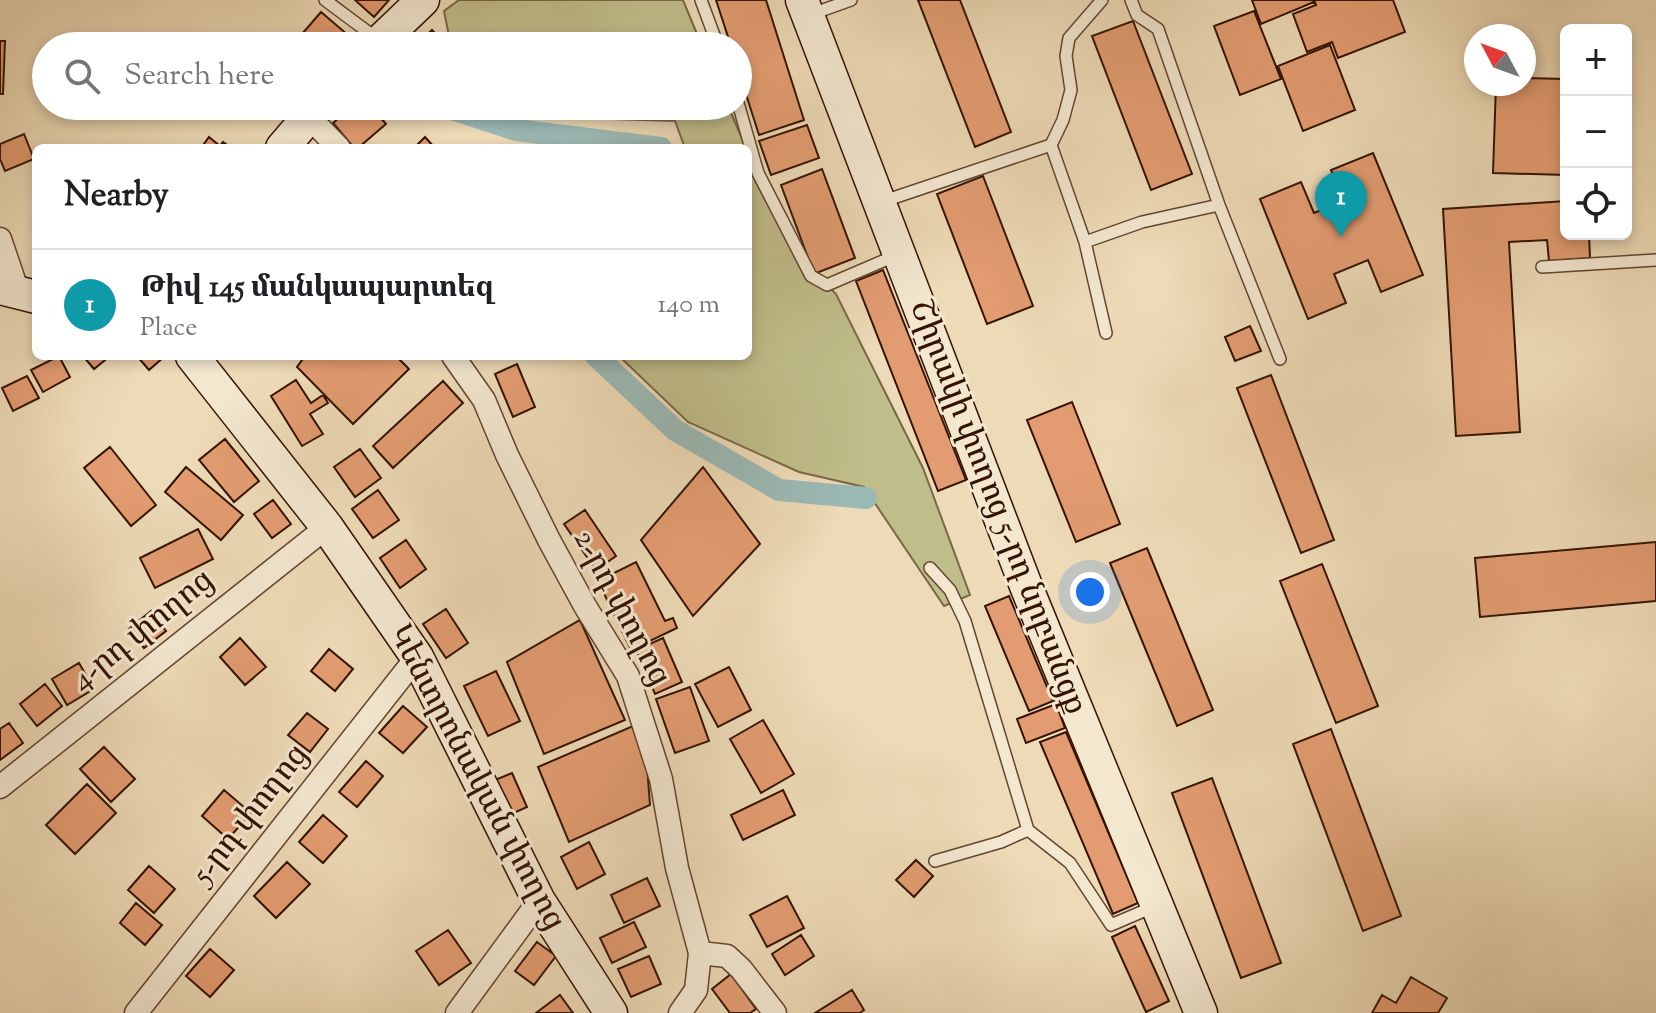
<!DOCTYPE html>
<meta charset="utf-8">
<style>
:root{--surface:#fff;--page:#f2f2f2;--text:#202124;--muted:#757577;--line:#e0e0e0;--accent:#ea580c}
body{margin:0;font-family:"Sorts Mill Goudy","Noto Serif Armenian",serif;background:var(--page);color:var(--text)}
.controls{position:absolute;right:24px;top:24px;display:grid;overflow:hidden;border-radius:12px;box-shadow:0 4px 12px #0003}
.controls button{width:72px;height:72px;display:grid;place-items:center;padding:0;border:0;border-bottom:2px solid var(--line);background:var(--surface);color:var(--text);font:40px sans-serif}
.compass{position:absolute;left:1464px;top:24px;width:72px;height:72px;border-radius:50%;background:var(--surface);box-shadow:0 4px 12px #0003;rotate:311deg}
.you{position:absolute;left:1090px;top:592px;width:28px;height:28px;margin:-20px;border:6px solid #fff;border-radius:50%;background:#1a73e8;box-shadow:0 0 0 12px #1a73e833}
.badge{display:grid;place-items:center;width:52px;height:52px;border-radius:50%;background:var(--accent);color:#fff;font-size:26px;font-weight:700}
.pin{position:absolute;translate:-50% -66px;filter:drop-shadow(0 2px 4px #0008)}
.pin::after{content:'';position:absolute;top:42px;width:28px;height:24px;background:inherit;clip-path:polygon(0 0,100% 0,50% 100%)}
.list{margin:0;padding:0;list-style:none}
h2{display:flex;justify-content:space-between;align-items:center;height:104px;margin:0;padding:0 32px;font-size:34px}
h2 small{font-size:26px;font-weight:400;color:var(--muted)}
.list li{display:grid;grid-template-columns:52px 1fr auto;gap:24px;align-items:center;box-sizing:border-box;height:112px;padding:0 32px;border-top:2px solid var(--line)}
.list b{display:block;font-size:30px;white-space:nowrap}
.list p{margin:0;font-size:26px;white-space:nowrap;color:var(--muted)}
.list em{font-size:26px;font-style:normal;color:var(--muted)}
.icon{flex:none;width:44px;height:44px;fill:none;stroke:currentColor;stroke-width:2;stroke-linecap:round;stroke-linejoin:round}
.map{position:relative;flex:none;width:1656px;height:1013px;overflow:hidden}
.search{position:absolute;background:var(--surface);box-shadow:0 4px 12px #0003;left:32px;top:32px;width:720px;height:88px;display:flex;align-items:center;gap:20px;box-sizing:border-box;padding:0 28px;border-radius:44px;color:var(--muted);font-size:30px}
.panel{position:absolute;background:var(--surface);box-shadow:0 4px 12px #0003;left:32px;top:144px;width:720px;height:216px;border-radius:12px}
.map>svg:first-child{display:block}
.green{fill:#bfbd89;stroke:#7a6846;stroke-width:2}
.lines{fill:none;stroke-linecap:round;stroke-linejoin:round}
.canal{stroke:#9bb9b5;stroke-width:22}
.building{fill:#e39c71;stroke:#341304;stroke-width:2}
.lane-casing{stroke:#624530;stroke-width:14}
.street-casing{stroke:#624530;stroke-width:25}
.secondary-casing{stroke:#341304;stroke-width:35}
.lane{stroke:#f3e7d0;stroke-width:11}
.street{stroke:#f3e7d0;stroke-width:22}
.secondary{stroke:#f3e7d0;stroke-width:32}
.labels{text-anchor:middle;dominant-baseline:central;stroke-width:6;stroke-linejoin:round;paint-order:stroke}
.street-label{font-size:32px;fill:#341304;stroke:#f3e7d0}
</style>
<div class="map">
<svg width="1656" height="1013" viewBox="0 0 1656 1013">
<rect width="100%" height="100%" fill="#eddab6"/>
<filter id="stains"><feTurbulence type="fractalNoise" baseFrequency=".0025" numOctaves="4"/><feColorMatrix values="0 0 0 0 .2 0 0 0 0 .09 0 0 0 0 .02 0 0 0 .5 -.17"/></filter>
<radialGradient id="worn" r=".72"><stop offset=".6" stop-color="#630" stop-opacity="0"/><stop offset="1" stop-color="#630" stop-opacity=".3"/></radialGradient>
<!-- green -->
<path class="green" d="M459,0H683L702,46H451L444,11Z
M465,106H728L746,148H685L675,121L480,115L466,109Z
M748,153L792,250L836,294L923,468L970,595L944,606L864,487L799,472L688,422L619,356H748Z"/>
<g class="lines">
<!-- canal -->
<path class="canal" d="M455,110L516,130L661,148
M596,356L675,430L779,490L866,498"/>
</g>
<!-- building -->
<path class="building" d="M355,0H389L374,17Z
M716,0H766L804,120L759,135L738,69V46H731Z
M918,0H960L1011,132L975,147Z
M1252,0H1313L1314,2L1261,24Z
M1314,0H1393L1405,32L1338,58L1332,42L1307,52L1293,14L1316,5Z
M1254,11L1281,79L1240,95L1214,26Z
M321,12L348,35L338,46H302L296,41Z
M1133,21L1192,174L1151,190L1092,36Z
M432,30L447,46L416,45Z
M0,41H5L3,94H0Z
M1330,45L1355,110L1303,131L1278,66Z
M1524,78L1566,79V175L1493,173L1496,84H1524Z
M353,106H371L386,124L358,148H354L333,123Z
M807,125L819,158L771,175L759,141Z
M24,134L34,159L5,171L0,159V144Z
M209,137L220,146L223,142L231,148H201Z
M425,137L435,148H414Z
M1373,153L1423,275L1381,292L1368,260L1334,274L1346,303L1308,319L1260,199L1301,182L1314,213L1344,201L1331,170Z
M822,169L855,258L814,274L781,185Z
M983,176L1033,306L987,324L937,194Z
M1566,201V234H1589L1590,258L1549,261L1547,240L1509,242L1520,432L1456,436L1443,209Z
M883,270L966,480L938,491L856,281Z
M1250,326L1261,351L1235,361L1225,337Z
M59,356L70,377L43,392L31,370Z
M83,356H110L94,369Z
M137,356H165L149,370Z
M305,356H396L409,369L353,424L297,367Z
M517,364L535,407L513,417L495,374Z
M1271,375L1334,540L1301,553L1237,388Z
M27,376L39,398L13,411L2,388Z
M296,380L311,403L323,395L328,403L310,414L323,434L302,446L271,396Z
M443,381L463,403L393,468L373,446Z
M1072,402L1120,524L1076,542L1027,420Z
M225,439L259,481L234,502L199,460Z
M110,447L156,505L131,526L84,468Z
M360,449L381,478L355,497L334,467Z
M186,467L243,515L221,540L165,492Z
M703,467L760,544L693,616L641,540Z
M378,490L399,520L373,538L352,509Z
M273,500L291,524L272,538L254,514Z
M585,510L616,556L596,570L564,524Z
M198,529L213,559L155,588L140,558Z
M406,540L426,569L400,588L380,558Z
M1656,542V601L1480,617L1475,558Z
M1147,548L1213,710L1177,726L1110,563Z
M636,562L665,621L673,618L677,628L631,650L598,581Z
M1322,564L1378,706L1336,723L1280,581Z
M1009,596L1053,701L1029,711L985,606Z
M446,609L468,643L446,658L423,624Z
M151,611L166,631L144,648L129,629Z
M580,620L625,720L544,754L507,662Z
M240,638L266,667L245,685L220,657Z
M663,638L682,682L655,694L636,650Z
M329,649L353,669L335,691L311,671Z
M79,663L94,689L67,705L52,679Z
M729,667L751,710L718,727L695,684Z
M496,671L520,721L488,736L464,686Z
M45,684L62,706L37,726L20,704Z
M690,687L709,741L675,753L656,699Z
M1056,704L1065,728L1026,743L1017,719Z
M403,706L427,727L403,753L379,733Z
M307,713L328,729L310,752L288,735Z
M763,720L794,774L761,793L730,739Z
M9,723L23,743L0,760V729Z
M633,726L646,753L650,805L569,842L538,767Z
M1331,729L1401,916L1363,931L1293,744Z
M1066,732L1138,903L1113,914L1040,742Z
M104,747L135,779L111,802L80,769Z
M366,761L383,776L357,807L339,792Z
M512,773L527,807L505,817L490,782Z
M1212,778L1281,963L1241,978L1172,793Z
M87,784L116,813L75,854L46,825Z
M224,790L251,813L228,839L202,816Z
M783,790L795,815L743,840L731,815Z
M323,815L347,836L323,863L299,842Z
M589,842L605,874L577,889L561,857Z
M916,860L933,876L914,897L896,880Z
M287,862L310,884L276,918L254,896Z
M149,866L175,889L154,913L128,890Z
M647,878L660,906L624,923L611,895Z
M787,896L804,928L767,947L750,915Z
M136,903L162,925L145,945L120,923Z
M634,922L646,947L612,963L600,938Z
M1135,926L1169,1001L1146,1012L1112,937Z
M448,930L471,963L439,985L416,951Z
M801,935L814,956L785,975L772,954Z
M537,942L556,956L534,985L515,971Z
M210,949L234,970L210,997L186,976Z
M649,956L661,984L631,997L618,969Z
M731,974L756,1009L750,1013H730L712,989Z
M1411,977L1447,998L1438,1013H1372L1382,995L1396,1003Z
M852,990L864,1010L860,1013H815Z
M560,995L573,1013H536Z"/>
<g class="lines">
<defs>
<path id="lane" d="M325,0L376,38
M701,0L718,46
M1102,0L1069,38L1066,56L1071,90L1063,120L1051,145L1085,242L1142,222L1219,205L1280,359
M1131,0L1137,15L1158,29L1219,205
M812,14L851,0
M738,103L758,173L811,276L827,285L897,255
M881,202L1051,145
M1085,242L1106,333
M1542,267L1656,260
M930,568L950,590L965,621L1028,830L1070,863L1111,925L1153,907
M935,861L1001,842L1028,830"/>
<path id="street" d="M309,117L339,148
M0,239L18,292
M453,356L484,400L507,455L549,540L585,606L628,676L661,779L677,868L700,953L696,990L680,1013
M0,787L327,527
M700,953L727,956L741,969L775,1013
M136,1013L417,657
M457,1013L539,901"/>
<path id="secondary" d="M802,0L1026,586L1201,1013
M375,46L423,0
M282,148L318,106
M0,288L36,297
M192,356L327,527L417,657L539,901L611,1013"/>
</defs>
<!-- lane casing -->
<use href="#lane" class="lane-casing"/>
<!-- street casing -->
<use href="#street" class="street-casing"/>
<!-- secondary casing -->
<use href="#secondary" class="secondary-casing"/>
<!-- lane -->
<use href="#lane" class="lane"/>
<!-- street -->
<use href="#street" class="street"/>
<!-- secondary -->
<use href="#secondary" class="secondary"/>
</g>
<g class="labels">
<!-- street labels -->
<g class="street-label">
<text transform="translate(997 508) rotate(69)">Շիրակի փողոց 5-րդ նրբանցք</text>
<text transform="translate(621 608) rotate(62)">2-րդ փողոց</text>
<text transform="translate(143 631) rotate(-39)">4-րդ փողոց</text>
<text transform="translate(476 778) rotate(62)">Կենտրոնական փողոց</text>
<text transform="translate(251 815) rotate(-52)">5-րդ փողոց</text>
</g>
</g>
<rect width="100%" height="100%" filter="url(#stains)"/>
<rect width="100%" height="100%" fill="url(#worn)"/>
</svg>
<div class="controls">
<button>+</button>
<button>−</button>
<button><svg class="icon" aria-label="locate" viewBox="0 0 24 24"><circle cx="12" cy="12" r="6"/><path d="M12 2v4M12 18v4M2 12h4M18 12h4"/></svg></button>
</div>
<svg class="compass" viewBox="-18 -18 36 36"><path d="M0-13l5 13h-10z" fill="#e53935"/><path d="M0 13l5-13h-10z" fill="#757577"/></svg>
<div class="you"></div>
<div class="pin badge" style="left:1341px;top:237px;background:#0f9aa8">1</div>
<div class="search"><svg class="icon" aria-label="search" viewBox="0 0 24 24"><circle cx="10" cy="10" r="6"/><path d="M15 15l6 6"/></svg>Search here</div>
<section class="panel">
<h2>Nearby<small></small></h2>
<ul class="list">
<li><span class="badge" style="background:#0f9aa8">1</span><div><b>Թիվ 145 մանկապարտեզ</b><p>Place</p></div><em>140 m</em></li>
</ul>
</section>
</div>
